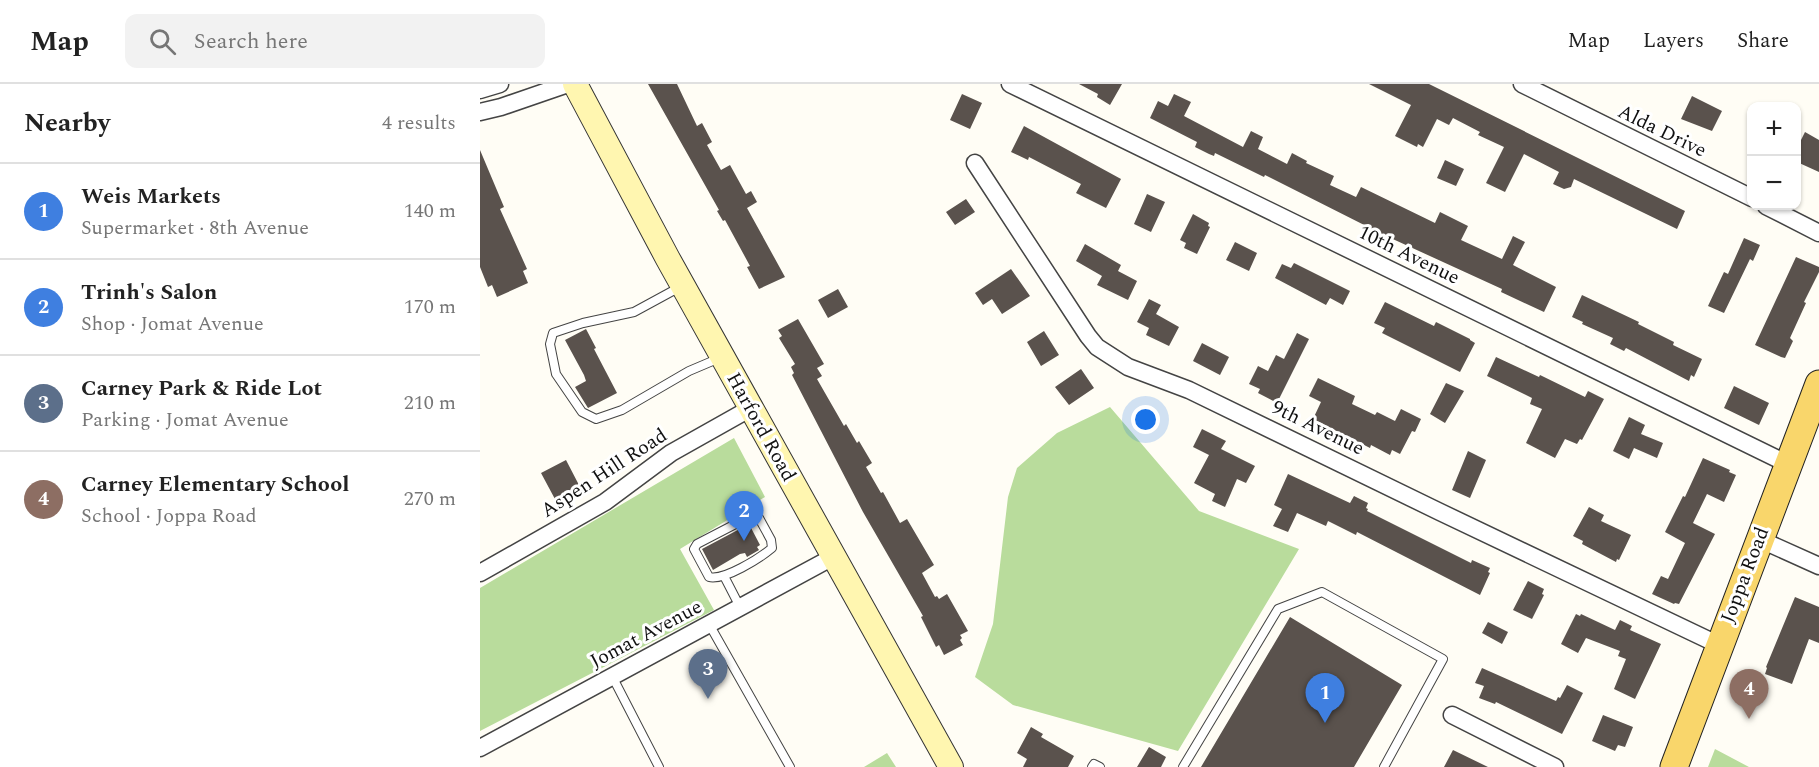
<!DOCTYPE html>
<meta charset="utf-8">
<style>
:root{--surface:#fff;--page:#f2f2f2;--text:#222;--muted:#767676;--line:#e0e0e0;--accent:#7c3aed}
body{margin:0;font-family:Spectral,serif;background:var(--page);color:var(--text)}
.controls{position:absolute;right:18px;top:18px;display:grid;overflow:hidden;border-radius:12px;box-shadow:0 2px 4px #0004}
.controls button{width:54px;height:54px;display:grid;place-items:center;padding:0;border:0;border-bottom:2px solid var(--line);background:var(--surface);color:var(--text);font:30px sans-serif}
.you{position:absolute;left:666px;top:336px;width:21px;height:21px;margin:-15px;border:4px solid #fff;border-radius:50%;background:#1a73e8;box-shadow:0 0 0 9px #1a73e833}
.badge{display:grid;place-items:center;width:39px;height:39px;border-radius:50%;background:var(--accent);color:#fff;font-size:20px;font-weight:700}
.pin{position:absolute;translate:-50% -50px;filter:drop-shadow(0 2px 3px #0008)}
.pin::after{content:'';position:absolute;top:32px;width:21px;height:18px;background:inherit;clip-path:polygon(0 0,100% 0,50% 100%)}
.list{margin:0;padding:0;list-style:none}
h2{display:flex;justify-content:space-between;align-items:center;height:78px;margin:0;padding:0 24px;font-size:26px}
h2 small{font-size:20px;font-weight:400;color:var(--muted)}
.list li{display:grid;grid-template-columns:39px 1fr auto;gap:18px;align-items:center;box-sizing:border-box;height:96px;padding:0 24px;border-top:2px solid var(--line)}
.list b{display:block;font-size:22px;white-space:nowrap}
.list p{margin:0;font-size:20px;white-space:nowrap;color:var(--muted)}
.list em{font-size:20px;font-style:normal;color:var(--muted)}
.icon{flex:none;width:33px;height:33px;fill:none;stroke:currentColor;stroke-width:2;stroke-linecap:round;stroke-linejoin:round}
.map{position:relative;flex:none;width:1339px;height:683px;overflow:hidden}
header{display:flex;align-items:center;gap:36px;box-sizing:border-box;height:84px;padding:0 30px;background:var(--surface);border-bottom:2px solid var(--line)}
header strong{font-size:28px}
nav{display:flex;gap:33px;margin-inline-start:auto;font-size:21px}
.search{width:420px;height:54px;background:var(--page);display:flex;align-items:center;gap:15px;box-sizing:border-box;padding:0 21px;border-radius:12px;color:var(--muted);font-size:22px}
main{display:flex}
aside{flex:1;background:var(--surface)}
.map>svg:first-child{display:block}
.forest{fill:#b9dc9c}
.building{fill:#5a524d}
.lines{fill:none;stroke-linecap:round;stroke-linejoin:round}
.lane-casing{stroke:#444;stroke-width:10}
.street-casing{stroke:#444;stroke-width:19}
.secondary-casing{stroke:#333;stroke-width:26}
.primary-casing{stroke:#222;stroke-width:29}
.lane{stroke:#fff;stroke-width:8}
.street{stroke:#fff;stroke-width:16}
.secondary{stroke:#fff6b0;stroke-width:24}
.primary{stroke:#f9d66b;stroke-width:27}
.labels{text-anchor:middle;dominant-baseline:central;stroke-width:6;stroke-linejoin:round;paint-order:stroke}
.street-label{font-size:20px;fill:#111;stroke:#fff}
</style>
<header>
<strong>Map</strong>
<div class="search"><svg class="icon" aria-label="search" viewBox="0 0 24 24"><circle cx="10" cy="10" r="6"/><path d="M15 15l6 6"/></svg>Search here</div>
<nav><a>Map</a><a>Layers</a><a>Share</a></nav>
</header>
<main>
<aside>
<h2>Nearby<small>4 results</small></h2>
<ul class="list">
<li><span class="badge" style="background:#3f7fe0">1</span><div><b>Weis Markets</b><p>Supermarket · 8th Avenue</p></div><em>140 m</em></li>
<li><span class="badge" style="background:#3f7fe0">2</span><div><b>Trinh's Salon</b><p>Shop · Jomat Avenue</p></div><em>170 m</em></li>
<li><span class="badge" style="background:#5c6f8a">3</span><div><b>Carney Park &amp; Ride Lot</b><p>Parking · Jomat Avenue</p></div><em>210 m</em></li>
<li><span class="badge" style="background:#8d6e63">4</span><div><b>Carney Elementary School</b><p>School · Joppa Road</p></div><em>270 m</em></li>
</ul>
</aside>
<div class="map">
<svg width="1339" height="683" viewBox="0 0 1339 683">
<rect width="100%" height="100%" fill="#fffdf5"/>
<!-- forest -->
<path class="forest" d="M630,323L719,427L819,465L698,667L533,621L495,593L513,540L528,413L537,384L577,349Z
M254,354L285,413L200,465L234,526L0,647V504Z
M1235,665L1269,683H1228Z
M407,669L416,683H384Z"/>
<!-- building -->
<path class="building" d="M168,0H197L217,42L222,39L232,58L227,61L241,86L250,81L266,110L271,107L277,118L267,124L305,193L279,205L267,183L270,182L245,136L243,137L237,127L239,126Z
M599,0H642L630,21L617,13L618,10Z
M889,0H949L1205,127L1197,145L1094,95L1091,103L1084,105L1073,100L1079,88L1044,70L1025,108L1006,99L1024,63L998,51L1000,48L973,34L969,41L957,35L943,63L938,60L937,63L915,52L931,21Z
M482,10L502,19L490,45L470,36Z
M694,10L711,18L704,32L763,63L771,47L783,53L778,65L807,80L812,69L827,77L826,79L854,92L850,101L876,113L881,103L955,139L960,128L988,142L981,156L1022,175L1033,152L1045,158L1033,181L1076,203L1064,228L1021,208L1022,205L904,151L785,91L784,93L735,69L734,72L729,70L715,63L717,58L670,34L678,17L688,22Z
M1212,12L1242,27L1232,47L1201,35Z
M544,42L641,95L626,124L596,109L601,100L549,73L548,76L531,68Z
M1325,48L1339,56V88L1317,78V64Z
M0,66L24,123L20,125L47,185L43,187L48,199L17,213L12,201L8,203L0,183Z
M965,76L984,85L976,102L957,94Z
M667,110L685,118L671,148L654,140Z
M486,115L495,128L475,141L466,128Z
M713,130L729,139L728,142L730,143L717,170L704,164L706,159L700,156Z
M1264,154L1280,161L1273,177L1270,175L1244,229L1228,222L1244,188L1248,190Z
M755,158L777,169L769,187L746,176Z
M605,160L641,181L638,187L657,197L648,216L617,201L622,192L596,177Z
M1316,173L1339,183V188L1324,218L1326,219L1310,254L1313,257L1305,274L1301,273L1275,261Z
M814,179L870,207L863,221L850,214L846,221L795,194L802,180L811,184Z
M531,185L550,212L522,230L512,215L503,221L495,209Z
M358,205L368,223L348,234L338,216Z
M1102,211L1159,238L1158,240L1194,258L1193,261L1222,275L1214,293L1211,291L1209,297L1146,264L1144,267L1130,260L1133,254L1102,240L1103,238L1092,233Z
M669,215L681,221L676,230L699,243L689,262L666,251L669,244L657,238Z
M905,218L954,242L956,238L990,255V256L995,259L980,288L902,249L905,244L894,239Z
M318,235L344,280L337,284L342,292L337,295L364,342L366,340L377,359L379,357L392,379L386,383L401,409L403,408L420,439L427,435L454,481L442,489L455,513L457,512L459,515L467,510L488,547L480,551L482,554L480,556L483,561L464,571L459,561L456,563L441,533L443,532L383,428L312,291L314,289L311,283L315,280L299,254L302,252L298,246Z
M106,245L116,264L114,265L137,309L108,324L95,303L106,297L104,291L85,256Z
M564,247L579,271L561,282L547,258Z
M817,249L829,255L797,319L778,309L780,305L769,300L778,282L788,287L796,271L804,275Z
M722,259L749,273L740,291L713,277Z
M1016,273L1059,293L1060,291L1105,313L1108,307L1124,315L1102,356L1100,355L1097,360L1085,355L1075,374L1046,359L1062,325L1050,320L1052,314L1007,292Z
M601,285L614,304L589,321L575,303Z
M838,294L875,312L872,320L895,331L897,328L915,337L921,325L941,335L935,348L932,347L920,370L912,366L910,371L891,361L890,364L833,335L841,318L829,312Z
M966,299L984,307L965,339L950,330Z
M1254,302L1289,319L1279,341L1244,324Z
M1149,333L1165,341L1161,350L1183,359L1177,374L1154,364L1149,375L1133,367Z
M722,345L746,357L741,365L775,382L766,399L757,395L745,423L732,417L735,410L714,399L729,371L713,363Z
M988,367L1006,376L990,414L972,406Z
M1223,374L1250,386L1249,388L1256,391L1244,418L1227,410L1213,439L1235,450L1199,520L1195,519L1194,520L1172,510L1181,492L1188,495L1205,459L1185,448L1203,412L1205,413Z
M86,376L100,403L76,417L61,389Z
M808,390L870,419L874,412L888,419L886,424L888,425L887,427L991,479L992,476L1010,484L1008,488L1010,489L1000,511L877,448L876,451L848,437L846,442L817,429L808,448L793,442L802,425L794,421Z
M1109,423L1124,431L1121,437L1151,451L1139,476L1137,475L1136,478L1102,460L1103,457L1093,452Z
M269,440L280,461L277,463L279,466L267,473L265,469L260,470L233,486L222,465Z
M1048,497L1064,505L1062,510L1064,511L1052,535L1033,526Z
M1315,513L1339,523V559L1329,555L1312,600L1285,590L1287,584L1286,583Z
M1096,530L1100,532L1101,530L1135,546L1140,536L1152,542L1150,546L1181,560L1155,615L1134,605L1146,575L1138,572L1140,567L1106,554L1098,569L1081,560Z
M810,533L922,601L874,683H721Z
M1008,538L1028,548L1022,560L1002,549Z
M1002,584L1076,617L1078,613L1080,614L1087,601L1103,609L1082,650L1016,618L1015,620L999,614L1004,602L995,599Z
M1123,631L1153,643L1145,663L1138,661L1135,667L1112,657Z
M551,643L563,650L561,653L594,672L588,683H543L547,675L537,669Z
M669,663L686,673L681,683H657Z
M973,666L1008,683H964Z"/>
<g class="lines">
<defs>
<path id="lane" d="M200,203L154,228L103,239L73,249L70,260L76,290L102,328L116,335L142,326L209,287L242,273
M269,433L279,434L291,456L292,464C280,474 244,497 229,493L214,465L217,460Z
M244,492L260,523
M229,540L310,683
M132,592L179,683
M612,683L614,680L620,683
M703,683L798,525L842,508L963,575L904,683"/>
<path id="street" d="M530,0L1308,380
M1042,0L1272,114
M0,6L20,0
M0,28L21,23L88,0
M495,79L608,252L617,263L648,283L709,306L960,428L1239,561
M1286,122L1339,149
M1279,455L1339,482
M0,489L125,418L191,369L271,324
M972,631L1075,683
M0,664L353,473"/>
<path id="secondary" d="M95,0L188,175L471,683"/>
<path id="primary" d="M1194,683L1339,300"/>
</defs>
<!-- lane casing -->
<use href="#lane" class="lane-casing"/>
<!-- street casing -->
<use href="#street" class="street-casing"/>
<!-- secondary casing -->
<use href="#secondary" class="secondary-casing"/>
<!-- primary casing -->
<use href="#primary" class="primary-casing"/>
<!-- lane -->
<use href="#lane" class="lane"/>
<!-- street -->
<use href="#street" class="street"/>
<!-- secondary -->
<use href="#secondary" class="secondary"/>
<!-- primary -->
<use href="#primary" class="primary"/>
</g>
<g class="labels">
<!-- street labels -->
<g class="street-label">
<text transform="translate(1182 47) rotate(26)">Alda Drive</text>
<text transform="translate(929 171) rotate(26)">10th Avenue</text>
<text transform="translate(281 343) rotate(61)">Harford Road</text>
<text transform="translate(838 344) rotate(26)">9th Avenue</text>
<text transform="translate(124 389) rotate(-33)">Aspen Hill Road</text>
<text transform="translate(1265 491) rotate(-69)">Joppa Road</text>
<text transform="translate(166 550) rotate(-28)">Jomat Avenue</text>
</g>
</g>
</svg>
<div class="controls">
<button>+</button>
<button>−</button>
</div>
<div class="you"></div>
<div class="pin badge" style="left:845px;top:639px;background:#3f7fe0">1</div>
<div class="pin badge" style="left:264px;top:457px;background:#3f7fe0">2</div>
<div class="pin badge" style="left:228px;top:615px;background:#5c6f8a">3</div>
<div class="pin badge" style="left:1269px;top:635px;background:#8d6e63">4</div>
</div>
</main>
